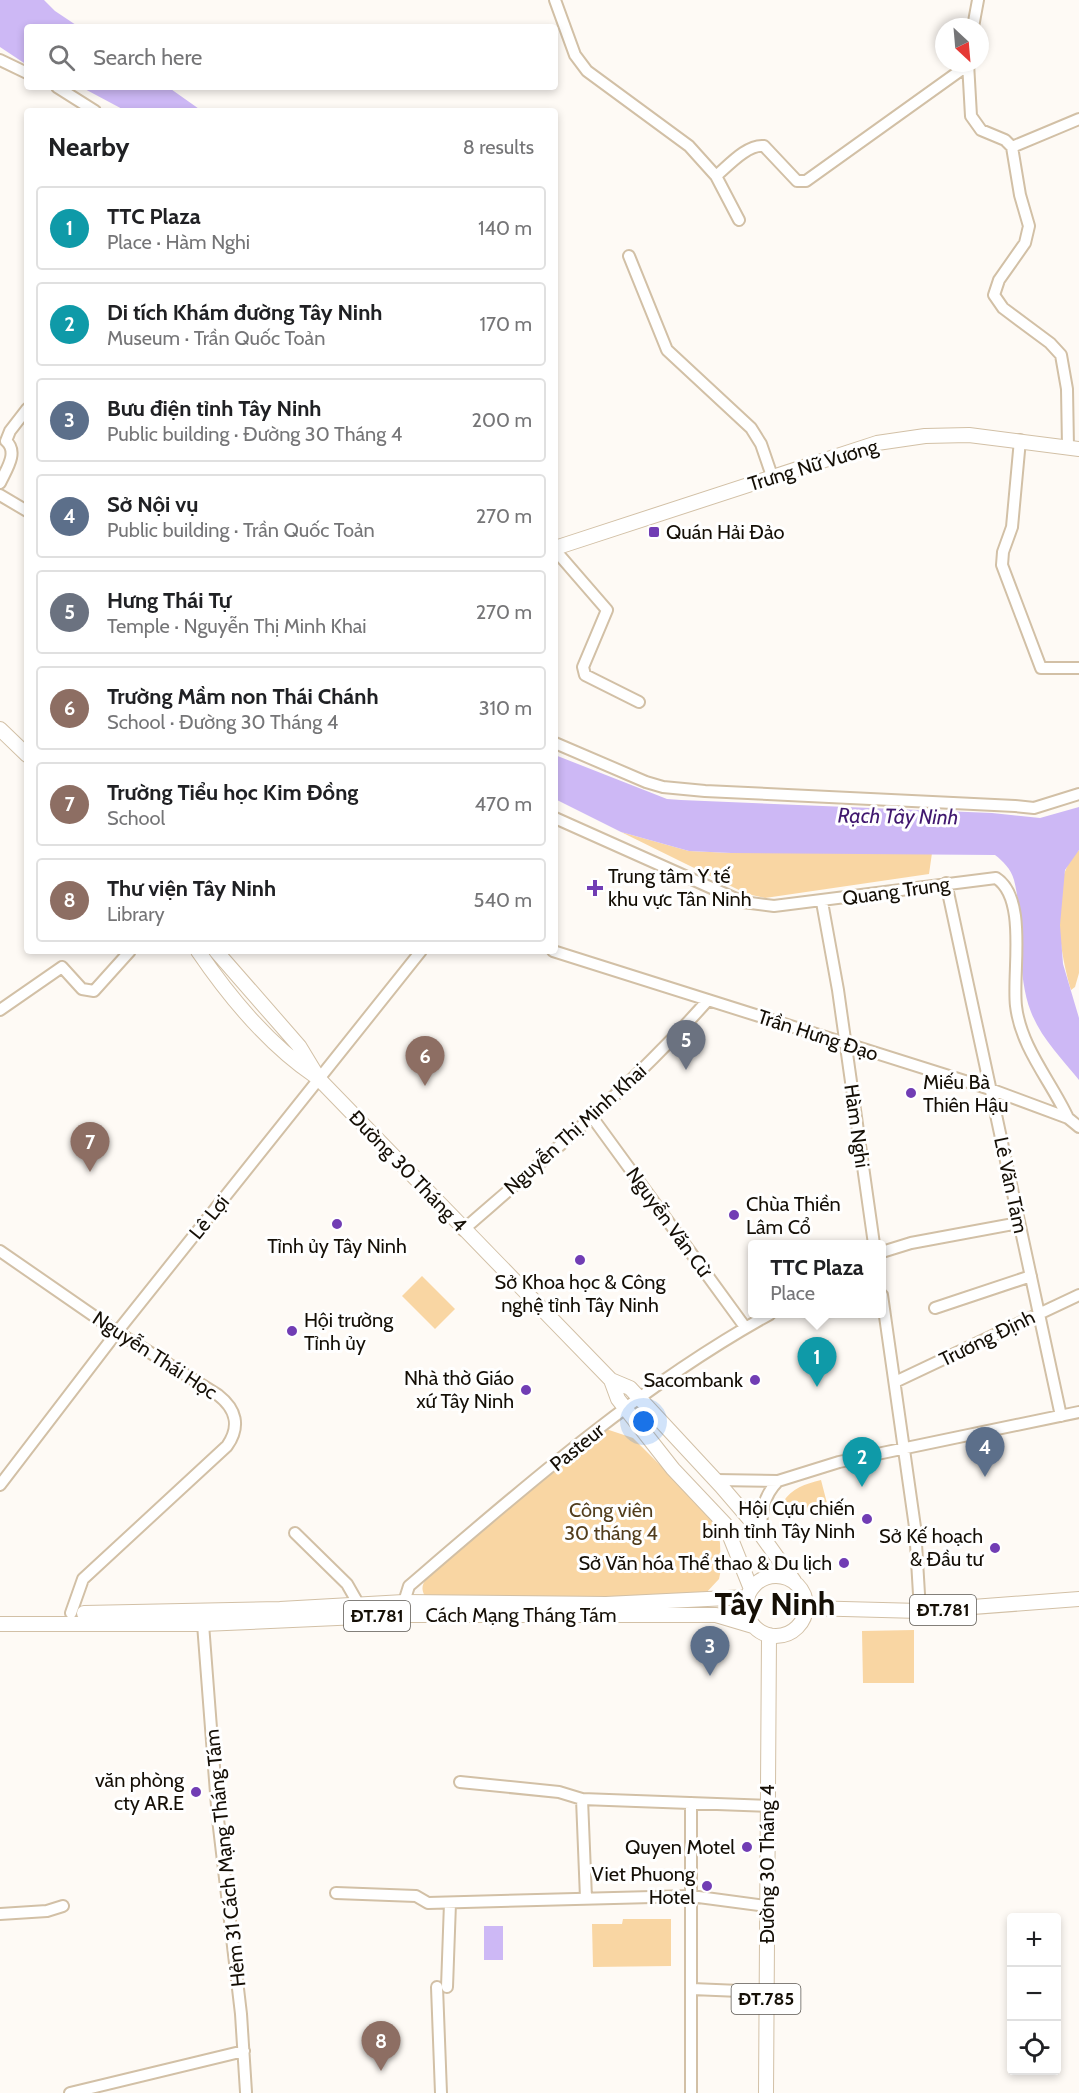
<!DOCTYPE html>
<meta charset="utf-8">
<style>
:root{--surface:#fff;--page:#f2f2f2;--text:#202124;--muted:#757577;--line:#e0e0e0;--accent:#713db4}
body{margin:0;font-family:Cabin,sans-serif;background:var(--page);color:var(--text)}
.controls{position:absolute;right:18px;bottom:18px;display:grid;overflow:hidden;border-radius:6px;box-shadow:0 3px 9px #0003}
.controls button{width:54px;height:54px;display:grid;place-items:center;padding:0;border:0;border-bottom:2px solid var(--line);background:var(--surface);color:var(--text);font:30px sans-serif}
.compass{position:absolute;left:935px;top:18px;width:54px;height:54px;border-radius:50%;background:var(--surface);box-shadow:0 3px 9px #0003;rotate:154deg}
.you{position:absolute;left:644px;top:1422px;width:21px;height:21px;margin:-15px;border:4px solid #fff;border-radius:50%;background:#1a73e8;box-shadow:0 0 0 9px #1a73e833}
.badge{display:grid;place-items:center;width:39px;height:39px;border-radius:50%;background:var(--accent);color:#fff;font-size:20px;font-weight:700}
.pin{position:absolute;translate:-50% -50px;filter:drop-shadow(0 2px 3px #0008)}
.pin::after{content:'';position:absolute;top:32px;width:21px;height:18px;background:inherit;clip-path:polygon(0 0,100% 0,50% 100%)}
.popup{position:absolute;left:748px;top:1240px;width:138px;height:78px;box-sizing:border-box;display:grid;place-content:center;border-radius:6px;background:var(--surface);filter:drop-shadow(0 2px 4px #0005);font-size:20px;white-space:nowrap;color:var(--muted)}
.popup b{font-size:22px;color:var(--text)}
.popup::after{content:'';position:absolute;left:50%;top:100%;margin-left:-12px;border:12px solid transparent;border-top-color:var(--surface)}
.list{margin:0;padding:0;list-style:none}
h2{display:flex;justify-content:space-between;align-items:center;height:78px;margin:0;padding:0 24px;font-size:26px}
h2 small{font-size:20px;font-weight:400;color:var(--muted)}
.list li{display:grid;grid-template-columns:39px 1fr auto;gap:18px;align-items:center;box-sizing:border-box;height:84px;margin:0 12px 12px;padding:0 12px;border:2px solid var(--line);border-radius:6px}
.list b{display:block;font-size:22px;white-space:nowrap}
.list p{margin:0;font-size:20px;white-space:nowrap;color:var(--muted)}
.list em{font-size:20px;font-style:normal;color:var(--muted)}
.icon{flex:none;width:33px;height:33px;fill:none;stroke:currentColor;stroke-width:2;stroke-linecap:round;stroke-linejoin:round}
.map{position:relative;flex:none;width:1079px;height:2093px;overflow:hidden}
.search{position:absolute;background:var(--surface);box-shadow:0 3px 9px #0003;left:24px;top:24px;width:534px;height:66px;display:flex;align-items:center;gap:15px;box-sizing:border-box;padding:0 21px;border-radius:6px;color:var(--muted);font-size:22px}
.panel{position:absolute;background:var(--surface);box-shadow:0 3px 9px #0003;left:24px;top:108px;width:534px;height:846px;border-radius:6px}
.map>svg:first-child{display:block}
.green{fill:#f9d6a3}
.water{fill:#cdb8f5}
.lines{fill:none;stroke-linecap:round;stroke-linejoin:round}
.minor-casing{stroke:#d2c0a6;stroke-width:14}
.major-casing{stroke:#d2c0a6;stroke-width:16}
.minor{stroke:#fff;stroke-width:10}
.major{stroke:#fff;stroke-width:14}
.poi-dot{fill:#713db4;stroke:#fff;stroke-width:2}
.labels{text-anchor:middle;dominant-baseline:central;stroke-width:6;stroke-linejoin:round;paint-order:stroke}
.shield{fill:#fff;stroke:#5b5751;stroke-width:1.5}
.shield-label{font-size:18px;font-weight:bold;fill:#150f06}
.street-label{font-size:20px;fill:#150f06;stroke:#fff}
.poi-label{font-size:20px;fill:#150f06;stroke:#fff;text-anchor:end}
.park-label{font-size:20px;fill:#523d1c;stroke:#fff}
.water-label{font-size:21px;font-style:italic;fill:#41186f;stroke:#fff}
.town-label{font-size:32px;font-weight:bold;fill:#150f06;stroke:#fff}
</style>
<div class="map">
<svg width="1079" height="2093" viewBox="0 0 1079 2093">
<rect width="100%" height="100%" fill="#fefaf5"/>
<!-- green -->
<path class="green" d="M621,832L689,851L731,853H932L929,874L765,898L747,894Z
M1079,850V973L1075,987L1071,990C1060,954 1047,879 1079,850Z
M422,1276L455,1309L435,1329L402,1296Z
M606,1429L633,1438L716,1521L720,1543L721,1569L719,1579L705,1594L691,1596L444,1600L425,1596C418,1585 427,1578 435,1569Z
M821,1480L828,1507L788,1516L783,1502C792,1488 805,1484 821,1480Z
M914,1630V1683H863L862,1631Z
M623,1919H671V1966L593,1967L592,1924H622Z"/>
<!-- water -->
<path class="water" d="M0,0H44L55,11L79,27H27V65L0,47Z
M81,87H168L202,111H126Z
M555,755L667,799L681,800L992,813L1040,818L1079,807V850L1065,870L1060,925L1063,964L1079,1018V1080C1062,1059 1041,1038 1031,1012C1015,970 1025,923 1014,880C1011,869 1003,861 995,855L731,853L689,851L621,832L555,799Z
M484,1926H503V1960H484Z"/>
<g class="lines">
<defs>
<path id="minor" d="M555,0L575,55L587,71L689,146L716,176L739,220
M973,27L978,0
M0,60L27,73
M968,63L971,116L981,130L1005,140L1012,147L1020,195L1029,226L1025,243L999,280L994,295L1003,308L1050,343L1061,355L1067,389L1068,447
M57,87L95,111
M1012,147L1079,119
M716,176C728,166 747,144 764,146L797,181H806L968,65
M629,256L667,350L751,428L761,444L772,476
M1020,440L1012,527L1003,552L1002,565L1041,668H1079
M0,483C6,470 19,452 6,441L10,431L27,409
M0,495L27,511
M555,550L607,610L583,667L585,675L639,702
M555,743L646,782L663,787L705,791L1015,806L1034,808L1079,794
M555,818L743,902L774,906L996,878C1028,898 1012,973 1016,1006C1021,1048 1051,1081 1068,1118
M946,883L1061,1416
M822,902L838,990L874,1244
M553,951L990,1089L1068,1118L1079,1127
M0,1010L62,967L82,989L94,991L130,951
M592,1117L745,1327
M463,1230C548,1156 634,1084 708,1000
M0,1251L117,1332L218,1395C236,1409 241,1426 227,1446L83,1579L71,1613
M882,1252L911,1243L1019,1223
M882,1295L915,1527L920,1611
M935,1308L1031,1276
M895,1382L1079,1295
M716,1480L778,1481L839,1462L1079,1412
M0,1485L117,1332L421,951
M295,1533L347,1584L359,1605
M761,1534C761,1513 763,1496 778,1481
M404,1602L409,1586C523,1488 638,1387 770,1314
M203,1624L218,1819L241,2014L246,2092
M460,1782L559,1792L582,1799L768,1806
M582,1799L586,1898
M336,1893L416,1896L428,1903L691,1896L766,1906
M0,1914L47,1911L63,1906
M437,1987L441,2093
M447,1987L450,1903
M692,1989L766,1992
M70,2093L244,2051
M691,2093V1803"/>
<path id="major" d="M555,548L877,443L925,436L969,435L1079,449
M0,729L27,755
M198,951C230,998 268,1044 315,1076
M216,951L299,1046L319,1079L611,1380L630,1388L721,1486L752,1522L794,1581
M611,1380L618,1399L673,1469L725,1524L751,1589
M746 1606a30 30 0 1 1 60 0a30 30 0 1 1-60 0Z
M806,1608L920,1611L1079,1599
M84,1613L280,1609L404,1602L606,1604L748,1597
M0,1624H203L404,1615H716L753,1626
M766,2093L769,1635"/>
</defs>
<!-- minor casing -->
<use href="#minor" class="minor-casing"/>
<!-- major casing -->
<use href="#major" class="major-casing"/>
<!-- minor -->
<use href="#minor" class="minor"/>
<!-- major -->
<use href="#major" class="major"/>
</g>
<!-- markers -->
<g class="poi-dot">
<rect x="648" y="526" width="12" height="12" rx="3"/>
<path d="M592 879h6v6h6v6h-6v6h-6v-6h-6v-6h6z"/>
<circle cx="911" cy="1093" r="6"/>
<circle cx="734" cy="1215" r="6"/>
<circle cx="337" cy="1224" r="6"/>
<circle cx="580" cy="1260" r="6"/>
<circle cx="292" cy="1331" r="6"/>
<circle cx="755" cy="1380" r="6"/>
<circle cx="526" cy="1390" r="6"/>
<circle cx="867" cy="1519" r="6"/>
<circle cx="995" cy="1548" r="6"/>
<circle cx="844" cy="1563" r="6"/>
<circle cx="196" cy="1792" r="6"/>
<circle cx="747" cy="1847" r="6"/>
<circle cx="707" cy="1886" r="6"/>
</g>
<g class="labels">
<!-- shield labels -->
<g class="shield">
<rect x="910" y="1595" width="66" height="30" rx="4.5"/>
<rect x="344" y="1601" width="66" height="30" rx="4.5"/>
<rect x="731.5" y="1984" width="69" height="30" rx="4.5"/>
</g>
<g class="shield-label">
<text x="943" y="1610">ĐT.781</text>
<text x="377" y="1616">ĐT.781</text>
<text x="766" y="1999">ĐT.785</text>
</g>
<!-- street labels -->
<g class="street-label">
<text transform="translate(813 465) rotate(-17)">Trưng Nữ Vương</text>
<text transform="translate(896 891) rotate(-8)">Quang Trung</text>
<text transform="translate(818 1035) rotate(18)">Trần Hưng Đạo</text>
<text transform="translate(857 1126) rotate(82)">Hàm Nghi</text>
<text transform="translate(575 1129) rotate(-42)">Nguyễn Thị Minh Khai</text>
<text transform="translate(408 1171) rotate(46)">Đường 30 Tháng 4</text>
<text transform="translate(1011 1185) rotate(78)">Lê Văn Tám</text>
<text transform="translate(209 1217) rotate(-51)">Lê Lợi</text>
<text transform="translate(669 1222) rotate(54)">Nguyễn Văn Cừ</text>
<text transform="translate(987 1338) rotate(-26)">Trương Định</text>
<text transform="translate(155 1355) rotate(33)">Nguyễn Thái Học</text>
<text transform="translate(577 1447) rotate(-39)">Pasteur</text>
<text x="521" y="1615">Cách Mạng Tháng Tám</text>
<text transform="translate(225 1858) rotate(-96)">Hẻm 31 Cách Mạng Tháng Tám</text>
<text transform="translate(767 1864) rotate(-90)">Đường 30 Tháng 4</text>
</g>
<!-- poi labels -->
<g class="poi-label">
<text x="666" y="532" text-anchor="start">Quán Hải Đảo</text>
<text x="608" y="876" text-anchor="start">Trung tâm Y tế<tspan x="608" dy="23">khu vực Tân Ninh</tspan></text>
<text x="923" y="1082" text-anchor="start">Miếu Bà<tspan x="923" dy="23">Thiên Hậu</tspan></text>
<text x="746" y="1204" text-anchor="start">Chùa Thiền<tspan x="746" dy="23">Lâm Cổ</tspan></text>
<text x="337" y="1246" text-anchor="middle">Tỉnh ủy Tây Ninh</text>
<text x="580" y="1282" text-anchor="middle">Sở Khoa học &amp; Công<tspan x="580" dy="23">nghệ tỉnh Tây Ninh</tspan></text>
<text x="304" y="1320" text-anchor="start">Hội trường<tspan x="304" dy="23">Tỉnh ủy</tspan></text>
<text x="514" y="1378">Nhà thờ Giáo<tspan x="514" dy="23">xứ Tây Ninh</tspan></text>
<text x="743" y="1380">Sacombank</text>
<text x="855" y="1508">Hội Cựu chiến<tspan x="855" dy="23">binh tỉnh Tây Ninh</tspan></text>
<text x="983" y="1536">Sở Kế hoạch<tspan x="983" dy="23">&amp; Đầu tư</tspan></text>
<text x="832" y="1563">Sở Văn hóa Thể thao &amp; Du lịch</text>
<text x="184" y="1780">văn phòng<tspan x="184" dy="23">cty AR.E</tspan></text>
<text x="735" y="1847">Quyen Motel</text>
<text x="695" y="1874">Viet Phuong<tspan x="695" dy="23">Hotel</tspan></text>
</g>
<!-- park labels -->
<g class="park-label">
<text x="611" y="1510">Công viên<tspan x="611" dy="23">30 tháng 4</tspan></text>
</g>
<!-- water labels -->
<g class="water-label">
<text transform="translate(898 816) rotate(1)">Rạch Tây Ninh</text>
</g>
<!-- town labels -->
<g class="town-label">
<text x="775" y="1603">Tây Ninh</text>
</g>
</g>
</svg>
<div class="controls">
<button>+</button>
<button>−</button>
<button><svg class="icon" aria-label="locate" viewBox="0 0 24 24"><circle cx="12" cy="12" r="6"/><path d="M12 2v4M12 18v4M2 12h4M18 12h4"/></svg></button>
</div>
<svg class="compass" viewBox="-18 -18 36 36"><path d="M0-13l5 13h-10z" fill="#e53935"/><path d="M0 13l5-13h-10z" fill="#757577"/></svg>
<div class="you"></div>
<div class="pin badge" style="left:817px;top:1387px;background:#0f9aa8">1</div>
<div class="popup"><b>TTC Plaza</b>Place</div>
<div class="pin badge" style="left:862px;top:1487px;background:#0f9aa8">2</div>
<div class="pin badge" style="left:710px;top:1676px;background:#5c6f8a">3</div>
<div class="pin badge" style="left:985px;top:1477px;background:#5c6f8a">4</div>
<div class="pin badge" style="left:686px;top:1070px;background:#6b7280">5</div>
<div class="pin badge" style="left:425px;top:1086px;background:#8d6e63">6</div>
<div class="pin badge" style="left:90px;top:1172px;background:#8d6e63">7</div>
<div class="pin badge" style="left:381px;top:2071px;background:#8d6e63">8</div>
<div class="search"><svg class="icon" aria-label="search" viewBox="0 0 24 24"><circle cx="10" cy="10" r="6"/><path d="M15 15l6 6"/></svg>Search here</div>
<section class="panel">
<h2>Nearby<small>8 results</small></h2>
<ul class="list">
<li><span class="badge" style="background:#0f9aa8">1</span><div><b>TTC Plaza</b><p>Place · Hàm Nghi</p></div><em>140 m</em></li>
<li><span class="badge" style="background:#0f9aa8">2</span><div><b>Di tích Khám đường Tây Ninh</b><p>Museum · Trần Quốc Toản</p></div><em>170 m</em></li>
<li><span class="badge" style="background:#5c6f8a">3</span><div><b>Bưu điện tỉnh Tây Ninh</b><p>Public building · Đường 30 Tháng 4</p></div><em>200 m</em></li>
<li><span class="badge" style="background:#5c6f8a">4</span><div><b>Sở Nội vụ</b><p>Public building · Trần Quốc Toản</p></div><em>270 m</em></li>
<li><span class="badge" style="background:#6b7280">5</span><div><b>Hưng Thái Tự</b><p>Temple · Nguyễn Thị Minh Khai</p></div><em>270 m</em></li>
<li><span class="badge" style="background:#8d6e63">6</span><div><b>Trường Mầm non Thái Chánh</b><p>School · Đường 30 Tháng 4</p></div><em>310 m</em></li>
<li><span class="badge" style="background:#8d6e63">7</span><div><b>Trường Tiểu học Kim Đồng</b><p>School</p></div><em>470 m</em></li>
<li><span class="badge" style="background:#8d6e63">8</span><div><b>Thư viện Tây Ninh</b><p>Library</p></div><em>540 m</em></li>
</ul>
</section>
</div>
